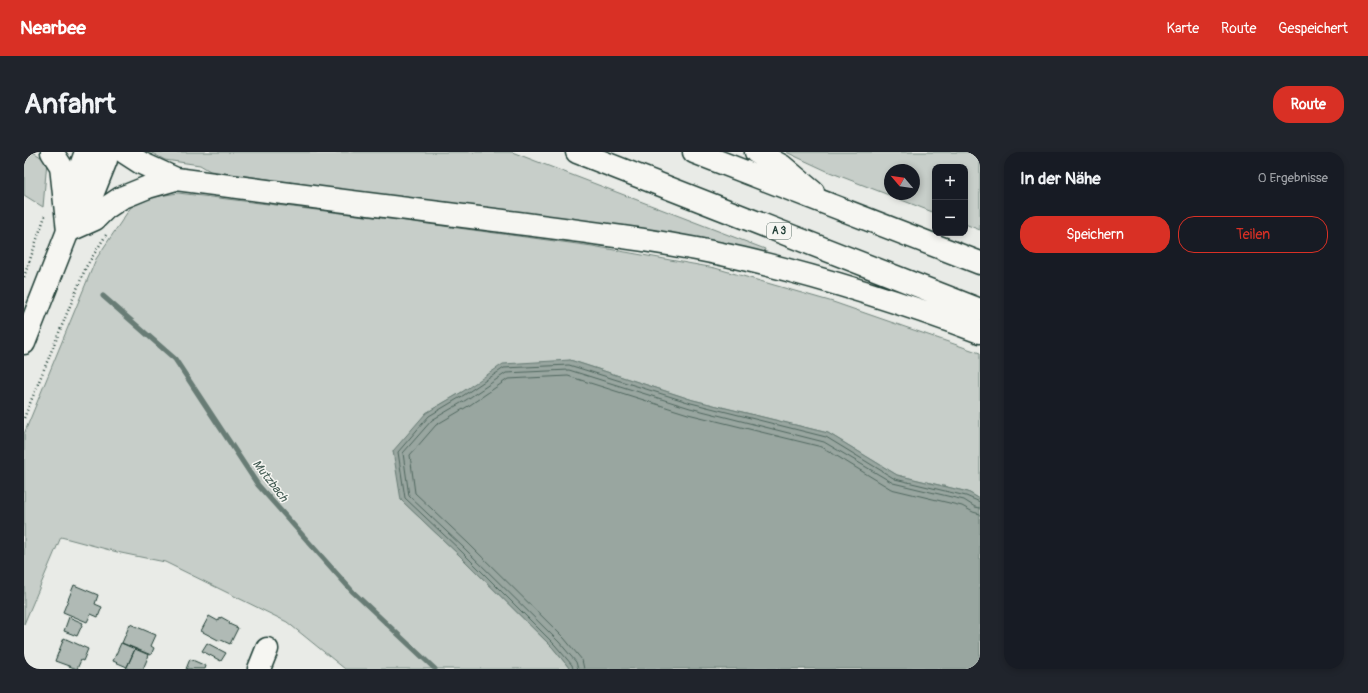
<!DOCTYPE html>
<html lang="de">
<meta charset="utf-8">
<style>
:root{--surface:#171b24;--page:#20242c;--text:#f1f3f6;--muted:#9ea1a6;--line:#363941;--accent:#d93025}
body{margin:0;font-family:Pangolin,sans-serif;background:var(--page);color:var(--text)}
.controls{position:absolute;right:12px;top:12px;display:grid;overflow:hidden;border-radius:8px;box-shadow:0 2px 6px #0003}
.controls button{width:36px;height:36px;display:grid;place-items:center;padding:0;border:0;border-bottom:1px solid var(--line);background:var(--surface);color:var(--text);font:20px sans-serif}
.compass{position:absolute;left:860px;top:12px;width:36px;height:36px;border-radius:50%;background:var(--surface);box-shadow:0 2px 6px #0003;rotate:299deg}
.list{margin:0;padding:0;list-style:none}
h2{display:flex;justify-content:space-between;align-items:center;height:52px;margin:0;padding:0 16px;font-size:17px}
h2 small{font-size:13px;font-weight:400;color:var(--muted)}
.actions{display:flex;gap:8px;padding:12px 16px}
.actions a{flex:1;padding:9px 0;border:1px solid var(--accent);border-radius:16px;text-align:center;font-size:14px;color:var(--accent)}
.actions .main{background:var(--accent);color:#fff}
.map{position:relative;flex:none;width:956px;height:517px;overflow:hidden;border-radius:16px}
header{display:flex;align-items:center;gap:24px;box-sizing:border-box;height:56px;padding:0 20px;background:var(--accent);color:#fff}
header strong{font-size:19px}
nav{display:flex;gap:22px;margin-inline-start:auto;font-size:14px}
.intro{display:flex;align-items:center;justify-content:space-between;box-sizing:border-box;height:96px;padding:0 24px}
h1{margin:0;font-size:28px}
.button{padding:10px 18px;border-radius:16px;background:var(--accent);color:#fff;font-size:14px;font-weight:700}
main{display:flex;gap:24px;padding:0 24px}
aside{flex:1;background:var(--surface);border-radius:16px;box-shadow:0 2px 6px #0003}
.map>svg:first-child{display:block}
.green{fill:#c7cec9;stroke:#73867e;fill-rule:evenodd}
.water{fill:#99a6a0;stroke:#687c75}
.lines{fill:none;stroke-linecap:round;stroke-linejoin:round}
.shore{stroke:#50675f;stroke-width:1}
.stream{stroke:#687c75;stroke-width:5}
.building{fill:#b0bab5;stroke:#1f3d34}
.minor-casing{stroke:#1f3d34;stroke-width:25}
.major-casing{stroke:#1f3d34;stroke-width:25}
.highway-casing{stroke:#1f3d34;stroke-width:25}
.path{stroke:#1f3d34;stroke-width:2.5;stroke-dasharray:1 3;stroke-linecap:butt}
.minor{stroke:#f6f6f2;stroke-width:22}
.major{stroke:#f6f6f2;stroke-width:22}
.highway{stroke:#f6f6f2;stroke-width:22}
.labels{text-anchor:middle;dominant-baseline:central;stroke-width:3;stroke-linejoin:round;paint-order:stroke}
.shield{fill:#f6f6f2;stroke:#60746d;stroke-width:1}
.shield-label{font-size:10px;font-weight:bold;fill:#1f3d34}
.water-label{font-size:12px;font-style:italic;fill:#445c54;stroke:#f6f6f2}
</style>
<header>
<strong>Nearbee</strong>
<nav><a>Karte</a><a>Route</a><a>Gespeichert</a></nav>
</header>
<div class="intro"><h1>Anfahrt</h1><a class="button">Route</a></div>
<main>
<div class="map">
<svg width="956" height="517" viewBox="0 0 956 517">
<rect width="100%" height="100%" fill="#e9ebe7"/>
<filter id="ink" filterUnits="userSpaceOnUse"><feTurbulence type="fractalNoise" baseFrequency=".025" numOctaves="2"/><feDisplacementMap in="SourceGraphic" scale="8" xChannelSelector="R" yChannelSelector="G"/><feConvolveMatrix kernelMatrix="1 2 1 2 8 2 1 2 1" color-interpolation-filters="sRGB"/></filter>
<g filter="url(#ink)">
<!-- green -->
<path class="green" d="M0,0H9L23,9L19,55L0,43Z
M126,0H488L741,97L740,100L693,90L186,19L176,13L141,8Z
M762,0H956V78L941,72V15H911V61L803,19ZM866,18H890V42H866Z
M154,41L382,69L568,94L691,116L809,150L956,201V347L944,340L873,323L804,281L669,248L546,208L438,240L402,261L377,348L434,402L529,496L546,517H321L263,470L141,410L97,401L37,385L0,472V282L72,107L107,55L129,45Z"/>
<!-- water -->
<path class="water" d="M546,208L669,248L804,281L873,323L944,340L956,347V517H546L529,496L434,402L377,348L369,299L402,261L438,240L479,212Z"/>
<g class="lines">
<!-- shore -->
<path class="shore" d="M549,517L548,513L531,493L437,399L381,346L374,300L405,264L440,243L480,216L545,213L667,251L802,285L871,327L942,344L956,350
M554,517L552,510L535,490L440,396L385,344L379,301L408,268L442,248L482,221L545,218L666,256L800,290L869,331L940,348L951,355L956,356
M560,517L558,508L540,486L444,391L391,341L386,303L412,273L446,253L484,227L544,224L664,262L798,295L867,337L938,354L949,360L956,362"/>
<!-- stream -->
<path class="stream" d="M79,144L151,207L234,333L329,440L411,517"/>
</g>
<!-- building -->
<path class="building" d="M50,433L74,443L71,452L78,455L74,465L67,462L63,470L39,460Z
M185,464L194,469L197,465L206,470L205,472L214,476L206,492L197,488L196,489L177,479Z
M45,465L59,471L53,484L40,479Z
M106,472L132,483L127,494L130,496L127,503L98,491Z
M40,486L64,497L59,509L57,508L53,517L31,509Z
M97,491L111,497L103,515L89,509Z
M183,491L202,501L197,509L178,499Z
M111,497L125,503L119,517H102Z
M166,507L182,514L181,517H162Z"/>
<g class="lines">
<defs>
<path id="minor" d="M235,517L243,497"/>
<path id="major" d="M44,79L62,58L82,8L81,0
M0,191L44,79L47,41L62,0"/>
<path id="highway" d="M28,0L37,14L44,79L71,67L82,56L97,46L124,35L152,27
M100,0L117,11L152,27C258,41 365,55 471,68C554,79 638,88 720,107C800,126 879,151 956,180
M553,0L956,158
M670,0L956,111
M732,0L758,14L789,40"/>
</defs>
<!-- minor casing -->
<use href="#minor" class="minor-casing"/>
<!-- major casing -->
<use href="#major" class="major-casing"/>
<!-- highway casing -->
<use href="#highway" class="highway-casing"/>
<!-- path -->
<path class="path" d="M0,125L22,61
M0,266L62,115L82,83"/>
<!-- minor -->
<use href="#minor" class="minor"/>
<!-- major -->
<use href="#major" class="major"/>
<!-- highway -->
<use href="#highway" class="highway"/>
</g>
</g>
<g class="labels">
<!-- shield labels -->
<rect class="shield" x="743" y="71" width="24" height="16" rx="3"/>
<g class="shield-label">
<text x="755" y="79">A 3</text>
</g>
<!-- water labels -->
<g class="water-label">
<text transform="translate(246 329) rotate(52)">Mutzbach</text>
</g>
</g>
</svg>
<div class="controls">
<button>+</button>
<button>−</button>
</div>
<svg class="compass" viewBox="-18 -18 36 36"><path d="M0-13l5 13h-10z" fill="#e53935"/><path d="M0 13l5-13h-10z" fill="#9ea1a6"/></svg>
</div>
<aside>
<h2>In der Nähe<small>0 Ergebnisse</small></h2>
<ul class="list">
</ul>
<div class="actions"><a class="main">Speichern</a><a>Teilen</a></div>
</aside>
</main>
